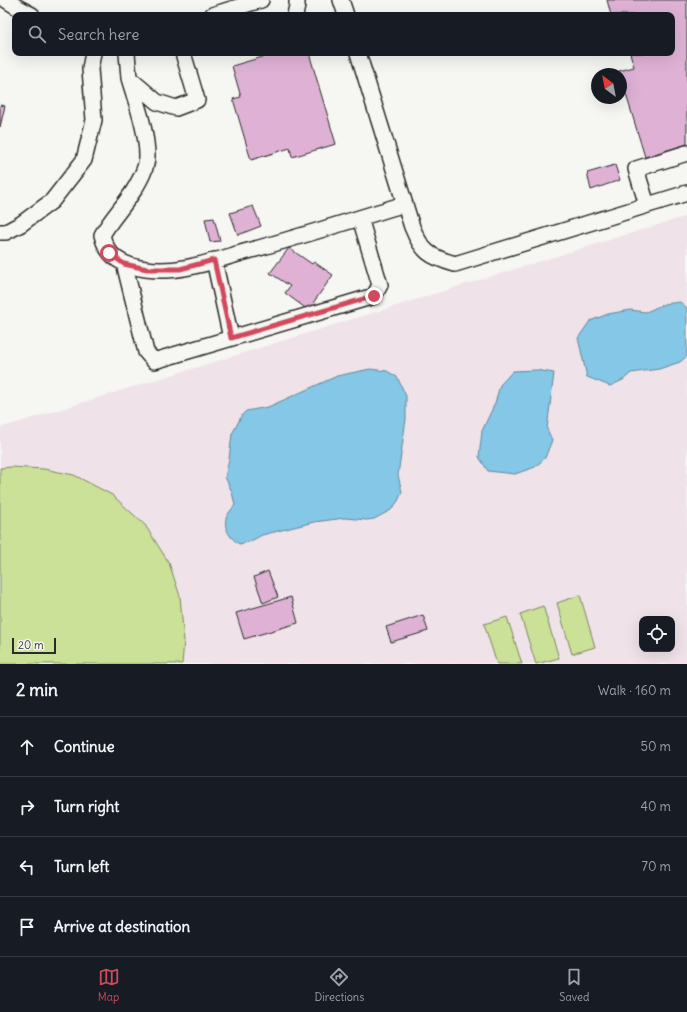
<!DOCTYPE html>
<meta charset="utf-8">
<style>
:root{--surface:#171b24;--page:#20242c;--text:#f1f3f6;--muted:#9ea1a6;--line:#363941;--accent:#d1495b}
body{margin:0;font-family:Delius,sans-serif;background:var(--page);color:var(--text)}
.controls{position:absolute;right:12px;bottom:12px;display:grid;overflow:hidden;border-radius:8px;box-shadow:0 4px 16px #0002}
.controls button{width:36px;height:36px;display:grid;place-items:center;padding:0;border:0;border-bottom:1px solid var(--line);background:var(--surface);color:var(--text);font:20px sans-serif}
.compass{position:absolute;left:591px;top:68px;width:36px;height:36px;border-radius:50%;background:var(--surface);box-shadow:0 4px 16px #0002;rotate:328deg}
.scale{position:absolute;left:12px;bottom:10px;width:44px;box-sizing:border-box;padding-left:4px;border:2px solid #2b2b2b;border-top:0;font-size:11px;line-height:14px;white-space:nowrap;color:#2b2b2b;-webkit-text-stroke:3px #f6f6f2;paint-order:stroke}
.stop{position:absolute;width:12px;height:12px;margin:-9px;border:3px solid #d1495b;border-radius:50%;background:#fff}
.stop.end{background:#d1495b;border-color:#fff;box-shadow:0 1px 4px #0008}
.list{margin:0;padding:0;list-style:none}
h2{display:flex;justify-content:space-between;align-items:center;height:52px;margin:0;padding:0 16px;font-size:17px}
h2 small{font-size:13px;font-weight:400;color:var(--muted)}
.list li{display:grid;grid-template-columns:26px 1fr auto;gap:12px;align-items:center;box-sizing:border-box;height:60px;padding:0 16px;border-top:1px solid var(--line)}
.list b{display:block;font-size:15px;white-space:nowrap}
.list em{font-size:13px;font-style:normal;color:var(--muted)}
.icon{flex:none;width:22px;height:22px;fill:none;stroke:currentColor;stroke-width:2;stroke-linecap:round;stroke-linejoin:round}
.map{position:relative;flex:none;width:687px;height:664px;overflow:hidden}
.search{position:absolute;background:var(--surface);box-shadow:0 4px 16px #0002;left:12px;right:12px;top:12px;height:44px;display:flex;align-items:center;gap:10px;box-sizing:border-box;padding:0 14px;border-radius:8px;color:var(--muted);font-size:15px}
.sheet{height:292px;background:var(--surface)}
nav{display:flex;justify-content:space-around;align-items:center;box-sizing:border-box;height:56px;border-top:1px solid var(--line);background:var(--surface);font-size:11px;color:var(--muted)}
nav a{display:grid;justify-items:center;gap:2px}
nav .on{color:var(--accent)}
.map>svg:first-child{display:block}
.built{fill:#efe2e9;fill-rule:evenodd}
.green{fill:#cbe197;stroke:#7b8661}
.water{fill:#85c7e6;stroke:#61899b}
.building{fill:#dfb2d5;stroke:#2b2b2b}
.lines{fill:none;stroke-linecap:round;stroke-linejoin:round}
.minor-casing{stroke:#2b2b2b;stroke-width:18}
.minor{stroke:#f6f6f2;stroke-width:15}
.route{stroke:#d1495b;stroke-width:5}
</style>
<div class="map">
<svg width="687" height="664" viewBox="0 0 687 664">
<rect width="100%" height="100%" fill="#f6f6f2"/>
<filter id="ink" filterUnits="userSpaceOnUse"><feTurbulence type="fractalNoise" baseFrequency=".025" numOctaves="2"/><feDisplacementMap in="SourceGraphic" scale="8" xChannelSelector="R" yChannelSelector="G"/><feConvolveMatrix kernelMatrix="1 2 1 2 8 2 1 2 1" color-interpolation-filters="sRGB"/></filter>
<g filter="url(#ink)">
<!-- built -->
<path class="built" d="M687,216V664H0V428ZM642,619H672V649H642Z"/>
<!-- green -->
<path class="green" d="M12,467L44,469L74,475L112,495L145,525L169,563L180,596L184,641L182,664H0V468Z
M580,595L595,647L572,654L557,603Z
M543,606L559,658L536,664L520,614Z
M507,617L522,664H497L484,624Z"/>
<!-- water -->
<path class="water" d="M680,302L687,308V356L680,362L659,369L631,373L623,380L610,386L587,377L578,338L590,321L608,314L630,310L646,312L664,304Z
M370,369L387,371L397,377L406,396V419L398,475L402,492L398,501L391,510L374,519L367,520L345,518L314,522L262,535L249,542L239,544C230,538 222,527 227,516C229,512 233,508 235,505L232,492L225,477L229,459L232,434L242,415L246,411L268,407L337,376Z
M536,370L554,373L547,429L552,440L545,458L535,467L515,474L488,471L479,457L482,431L495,403L500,385L513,371Z"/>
<!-- building -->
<path class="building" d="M607,0H687V144L645,157L619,71L634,67L630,53H672V15H611Z
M276,53H309L336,144L292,157L290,148L251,160L233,99L241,97L232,66Z
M0,105L5,106L0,127Z
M615,165L620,180L591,190L587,173Z
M253,206L261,226L238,235L230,213Z
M214,218L220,241L210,242L205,219Z
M289,248L312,264L314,262L333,275L308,310L285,293L290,286L270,273Z
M268,571L278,597L263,603L254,577Z
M291,597L298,623L244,639L236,613Z
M423,615L428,631L391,642L386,627Z"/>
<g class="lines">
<defs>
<path id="minor" d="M6,0L17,7L32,15
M341,0L346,15
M212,15L261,0
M295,15L297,6V0
M127,53L129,78L157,102L176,108L197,100L183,53
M358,53L412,227C422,252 430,257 455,264L687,193
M129,78C136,102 147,131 147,156C147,168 140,180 134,190C124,206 111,219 102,235C107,258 124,266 146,269C180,274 215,260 248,251C300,237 352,220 405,204
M647,205L636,169L687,153
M0,232H6L21,224L52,201L84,160L94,120L90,69L93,53
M214,260L231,338
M124,263L146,352L154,361L374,296L380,285L360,218"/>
</defs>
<!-- minor casing -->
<use href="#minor" class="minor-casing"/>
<!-- minor -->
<use href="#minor" class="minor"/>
</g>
</g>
<g class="lines" filter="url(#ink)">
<!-- route -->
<path class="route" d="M109,253L124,264L147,269H180L214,260L231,338L374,296"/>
</g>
</svg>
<div class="controls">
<button><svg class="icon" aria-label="locate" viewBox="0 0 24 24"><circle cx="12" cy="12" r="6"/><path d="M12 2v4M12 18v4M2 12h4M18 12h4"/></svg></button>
</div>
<svg class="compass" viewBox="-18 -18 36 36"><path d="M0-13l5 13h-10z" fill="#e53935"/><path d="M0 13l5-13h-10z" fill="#9ea1a6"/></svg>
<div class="scale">20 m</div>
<div class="stop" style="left:109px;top:253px"></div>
<div class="stop end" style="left:374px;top:296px"></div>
<div class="search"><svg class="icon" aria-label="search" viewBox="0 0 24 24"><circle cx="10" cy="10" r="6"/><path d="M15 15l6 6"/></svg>Search here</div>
</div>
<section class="sheet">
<h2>2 min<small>Walk · 160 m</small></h2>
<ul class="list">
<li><svg class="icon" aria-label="ahead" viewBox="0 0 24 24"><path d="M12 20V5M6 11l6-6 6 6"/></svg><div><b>Continue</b></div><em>50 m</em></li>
<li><svg class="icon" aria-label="right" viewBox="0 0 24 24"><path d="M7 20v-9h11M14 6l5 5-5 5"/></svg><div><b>Turn right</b></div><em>40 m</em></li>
<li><svg class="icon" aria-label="left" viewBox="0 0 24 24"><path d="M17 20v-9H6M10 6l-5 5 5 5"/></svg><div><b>Turn left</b></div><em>70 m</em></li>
<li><svg class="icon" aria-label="arrive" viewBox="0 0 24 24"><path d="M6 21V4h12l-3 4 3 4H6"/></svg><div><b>Arrive at destination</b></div></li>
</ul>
</section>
<nav>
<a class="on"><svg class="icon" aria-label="map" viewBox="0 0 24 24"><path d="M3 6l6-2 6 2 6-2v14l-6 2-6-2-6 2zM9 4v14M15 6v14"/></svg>Map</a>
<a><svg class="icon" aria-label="directions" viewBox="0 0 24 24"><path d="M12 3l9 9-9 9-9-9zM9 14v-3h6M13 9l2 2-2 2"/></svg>Directions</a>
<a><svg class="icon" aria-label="saved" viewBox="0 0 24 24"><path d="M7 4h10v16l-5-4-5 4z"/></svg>Saved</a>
</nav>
